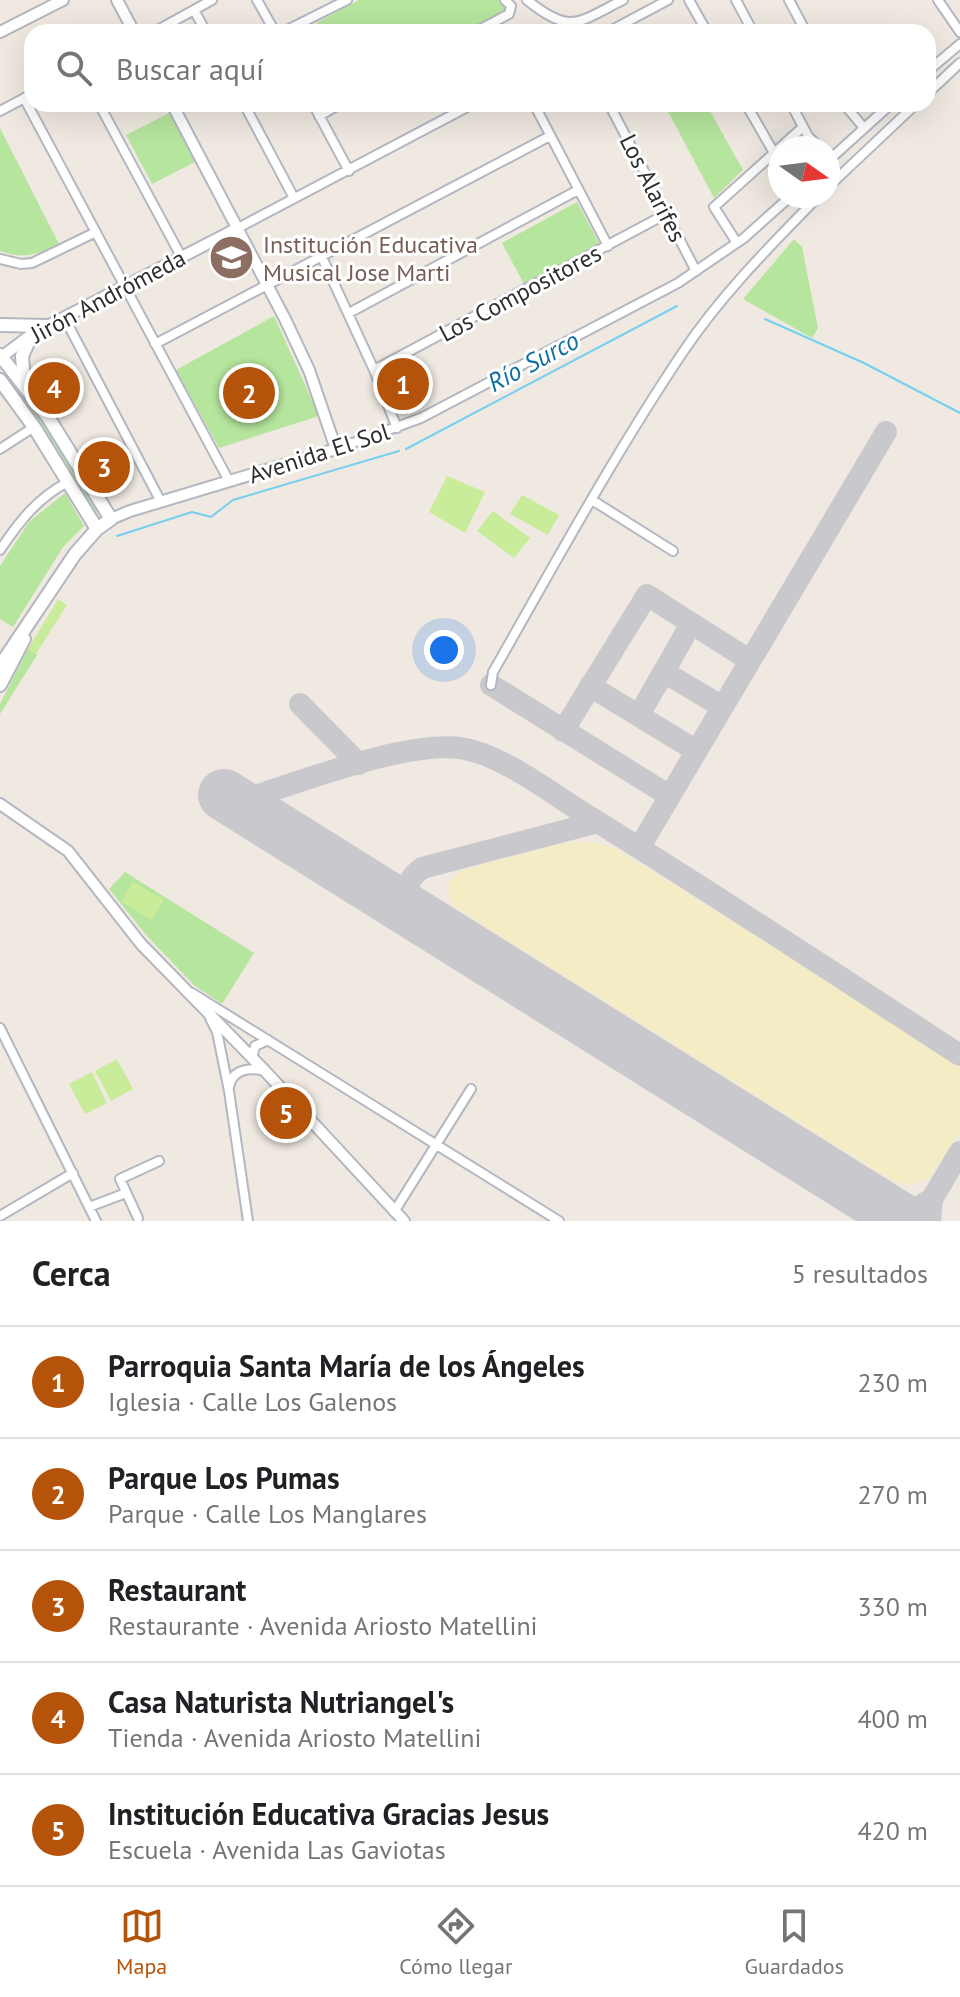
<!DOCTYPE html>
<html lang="es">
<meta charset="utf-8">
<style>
:root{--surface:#fff;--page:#f2f2f2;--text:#202124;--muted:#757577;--line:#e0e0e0;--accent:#b45309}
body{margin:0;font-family:"PT Sans",sans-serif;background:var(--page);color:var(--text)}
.compass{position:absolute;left:768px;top:136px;width:72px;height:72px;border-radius:50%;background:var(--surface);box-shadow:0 8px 32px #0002;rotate:104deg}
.you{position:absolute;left:444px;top:650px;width:28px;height:28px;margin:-20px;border:6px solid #fff;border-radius:50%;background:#1a73e8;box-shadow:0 0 0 12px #1a73e833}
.badge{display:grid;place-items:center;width:52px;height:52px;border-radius:50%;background:var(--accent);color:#fff;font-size:26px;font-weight:700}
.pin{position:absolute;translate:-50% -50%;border:4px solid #fff;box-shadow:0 2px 8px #0006}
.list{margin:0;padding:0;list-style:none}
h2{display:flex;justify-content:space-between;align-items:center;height:104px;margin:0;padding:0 32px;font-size:34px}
h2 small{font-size:26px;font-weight:400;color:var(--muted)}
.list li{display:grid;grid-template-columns:52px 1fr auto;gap:24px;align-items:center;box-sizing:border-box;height:112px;padding:0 32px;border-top:2px solid var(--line)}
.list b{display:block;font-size:30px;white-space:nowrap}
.list p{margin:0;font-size:26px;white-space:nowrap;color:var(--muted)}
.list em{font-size:26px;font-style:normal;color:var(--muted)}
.icon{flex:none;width:44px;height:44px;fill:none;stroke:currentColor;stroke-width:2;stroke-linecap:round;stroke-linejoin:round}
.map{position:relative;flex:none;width:960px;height:1221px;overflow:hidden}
.search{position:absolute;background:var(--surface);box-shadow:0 8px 32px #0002;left:24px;right:24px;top:24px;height:88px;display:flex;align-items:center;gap:20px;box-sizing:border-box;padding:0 28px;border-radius:24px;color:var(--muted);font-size:30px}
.sheet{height:664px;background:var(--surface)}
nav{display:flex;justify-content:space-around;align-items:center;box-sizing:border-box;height:112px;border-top:2px solid var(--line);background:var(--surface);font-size:22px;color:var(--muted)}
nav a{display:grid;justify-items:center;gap:4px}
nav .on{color:var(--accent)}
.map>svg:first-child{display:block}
.green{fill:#b6e59e}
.sand{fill:#f3ecc5}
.pitch{fill:#c9ec9a}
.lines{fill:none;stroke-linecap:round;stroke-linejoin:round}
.stream{stroke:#75cff0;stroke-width:2}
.taxiway{stroke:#c9c8cc;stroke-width:22}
.runway{stroke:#c9c8cc;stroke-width:52}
.minor-casing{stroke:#b4b7c1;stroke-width:12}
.tertiary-casing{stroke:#b4b7c1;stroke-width:14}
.secondary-casing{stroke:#b4b7c1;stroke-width:16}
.minor{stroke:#fff;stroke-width:8}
.tertiary{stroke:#fff;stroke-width:10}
.secondary{stroke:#fff;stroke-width:12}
.labels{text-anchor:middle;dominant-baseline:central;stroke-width:6;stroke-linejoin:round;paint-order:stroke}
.street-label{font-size:24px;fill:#2e2e2e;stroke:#fff}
.education-label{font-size:24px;fill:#785e54;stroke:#fff;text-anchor:start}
.water-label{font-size:26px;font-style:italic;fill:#0d6fa3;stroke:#fff}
</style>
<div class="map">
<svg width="960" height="1221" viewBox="0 0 960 1221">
<rect width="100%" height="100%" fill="#efe9e1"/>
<!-- green -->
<path class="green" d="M359,0H499L507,11L466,32H300Z
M664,104H706L743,170L714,198Z
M169,113L195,162L152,184L126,135Z
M0,128L59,244C38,254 23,260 0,251Z
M577,202L599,243L524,284L502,243Z
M794,239L802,247L818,328L812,338L743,299Z
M274,316L319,416L219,448L176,370Z
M8,369L20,384L100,510L93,515L1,375Z
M65,493L84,526L63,547L13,627L0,619V566L29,522Z
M28,649L37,655L0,714V704Z
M125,872L254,953L222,1004L195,986L147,936L109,889Z"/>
<!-- sand -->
<path class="sand" d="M590,842L615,848L960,1064V1131L928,1179L907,1186L891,1180L459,910C444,897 444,878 463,870L564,843Z"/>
<!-- pitch -->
<path class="pitch" d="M447,476L485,492L465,533L429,512Z
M522,495L559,515L548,535L510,514Z
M493,511L530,538L514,558L477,531Z
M58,599L67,605L36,654L28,649Z
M133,882L164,900L152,920L122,902Z
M117,1059L133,1089L111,1101L95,1071Z
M92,1072L107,1103L85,1114L69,1084Z"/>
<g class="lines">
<!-- stream -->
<path class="stream" d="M765,319L864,363L960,413
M406,449L677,306
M117,536L192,512L211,517L233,500L399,451"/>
<!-- taxiway -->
<path class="taxiway" d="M664,672L721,706
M491,685L668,795
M590,686L695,750
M300,704L359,764
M639,715L691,624
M563,731L647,595L749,660
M237,802C295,784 402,741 460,748C502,754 552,794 588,816C713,893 836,975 960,1055
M639,848L886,432
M412,914C402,895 405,881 422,868L598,822
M884,1208L912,1211L932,1199
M930,1221L932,1199L960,1152"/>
<!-- runway -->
<path class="runway" d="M224,795L905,1221"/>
<defs>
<path id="minor" d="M257,0L275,32
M527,0C571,35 577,23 623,0
M689,0L707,32
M736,0L753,32
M789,0L806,32
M938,0L960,32
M194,10L206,32
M154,32L212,0
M283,32L347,0
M475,32L509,14L511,6L505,0
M608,32L668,0
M928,71L960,44
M928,93L960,63
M24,98L229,481
M99,104L182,258
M244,104L294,198
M313,104L349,171
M534,104L608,246
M609,104L696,271
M746,104L774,153
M791,104L808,136L820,148
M844,104L864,128
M0,111L32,94
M319,116L340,104
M828,161L891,104
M828,187L916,104
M238,228L473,104
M737,243L714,207L803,127
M321,255L374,370L397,428
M0,259L21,264L32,263L96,232
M349,313L578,190
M65,319L161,502
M155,344L550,136
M374,370L666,214
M0,449L34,427
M336,449L421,418L678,283L744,238L791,196
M592,500L673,551
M0,550C19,522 37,498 68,482
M491,685L493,672C554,565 614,455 683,352C721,295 771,245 819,196
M192,993L559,1221
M210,1018L217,1032L229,1091L248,1221
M0,1028L96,1221
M252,1059L255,1046L268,1040
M229,1087C232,1069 250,1067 265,1071
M89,1207L126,1193
M394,1212L471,1089
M0,1216L73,1173
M138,1218L120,1179L159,1161"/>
<path id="tertiary" d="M117,0L134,32
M0,32L63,0
M0,358L32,334L238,228
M111,519L130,511L336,449L309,370L285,319L172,104
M0,804L68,851L141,944L265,1071L404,1221"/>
<path id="secondary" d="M0,325L48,326
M0,355L48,417L111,519L97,529L75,554L0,666
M0,380L34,427L97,529
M24,381L22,356L32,334
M0,685L24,639"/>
</defs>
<!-- minor casing -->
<use href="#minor" class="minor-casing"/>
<!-- tertiary casing -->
<use href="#tertiary" class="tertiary-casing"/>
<!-- secondary casing -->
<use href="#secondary" class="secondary-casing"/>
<!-- minor -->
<use href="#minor" class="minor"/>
<!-- tertiary -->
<use href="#tertiary" class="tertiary"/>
<!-- secondary -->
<use href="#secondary" class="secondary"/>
</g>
<!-- icons -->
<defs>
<symbol id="school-disc" viewBox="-11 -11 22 22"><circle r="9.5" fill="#8d6e63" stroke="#fff"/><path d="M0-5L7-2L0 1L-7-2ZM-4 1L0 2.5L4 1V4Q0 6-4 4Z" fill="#fff"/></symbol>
</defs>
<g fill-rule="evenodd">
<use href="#school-disc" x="206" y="232" width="51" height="51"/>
</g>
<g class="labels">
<!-- street labels -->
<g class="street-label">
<text transform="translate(653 188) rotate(63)">Los Alarifes</text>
<text transform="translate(520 293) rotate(-28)">Los Compositores</text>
<text transform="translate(108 296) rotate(-28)">Jirón Andrómeda</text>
<text transform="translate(319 453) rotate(-18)">Avenida El Sol</text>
</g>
<!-- education labels -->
<g class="education-label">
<text x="263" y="244">Institución Educativa<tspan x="263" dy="28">Musical Jose Marti</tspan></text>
</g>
<!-- water labels -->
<g class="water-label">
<text transform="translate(533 361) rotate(-28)">Río Surco</text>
</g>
</g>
</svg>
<svg class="compass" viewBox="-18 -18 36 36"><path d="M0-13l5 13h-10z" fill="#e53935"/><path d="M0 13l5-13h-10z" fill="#757577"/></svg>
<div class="you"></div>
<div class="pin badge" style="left:403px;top:384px">1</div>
<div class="pin badge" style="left:249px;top:393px">2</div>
<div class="pin badge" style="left:104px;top:467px">3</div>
<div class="pin badge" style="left:54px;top:388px">4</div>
<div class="pin badge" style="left:286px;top:1113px">5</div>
<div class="search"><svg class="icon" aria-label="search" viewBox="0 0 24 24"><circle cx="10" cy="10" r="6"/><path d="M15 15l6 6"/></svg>Buscar aquí</div>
</div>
<section class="sheet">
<h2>Cerca<small>5 resultados</small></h2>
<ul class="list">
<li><span class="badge">1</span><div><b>Parroquia Santa María de los Ángeles</b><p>Iglesia · Calle Los Galenos</p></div><em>230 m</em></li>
<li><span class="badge">2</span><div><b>Parque Los Pumas</b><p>Parque · Calle Los Manglares</p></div><em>270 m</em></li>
<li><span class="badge">3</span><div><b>Restaurant</b><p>Restaurante · Avenida Ariosto Matellini</p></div><em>330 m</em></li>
<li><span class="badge">4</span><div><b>Casa Naturista Nutriangel's</b><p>Tienda · Avenida Ariosto Matellini</p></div><em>400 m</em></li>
<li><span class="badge">5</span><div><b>Institución Educativa Gracias Jesus</b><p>Escuela · Avenida Las Gaviotas</p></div><em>420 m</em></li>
</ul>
</section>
<nav>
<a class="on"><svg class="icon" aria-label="map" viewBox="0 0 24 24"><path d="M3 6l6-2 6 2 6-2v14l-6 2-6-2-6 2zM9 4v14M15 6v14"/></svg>Mapa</a>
<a><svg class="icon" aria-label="directions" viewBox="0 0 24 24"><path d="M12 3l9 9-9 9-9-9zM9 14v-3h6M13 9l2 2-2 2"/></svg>Cómo llegar</a>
<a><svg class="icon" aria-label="saved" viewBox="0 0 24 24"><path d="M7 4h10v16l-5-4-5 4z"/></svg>Guardados</a>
</nav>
